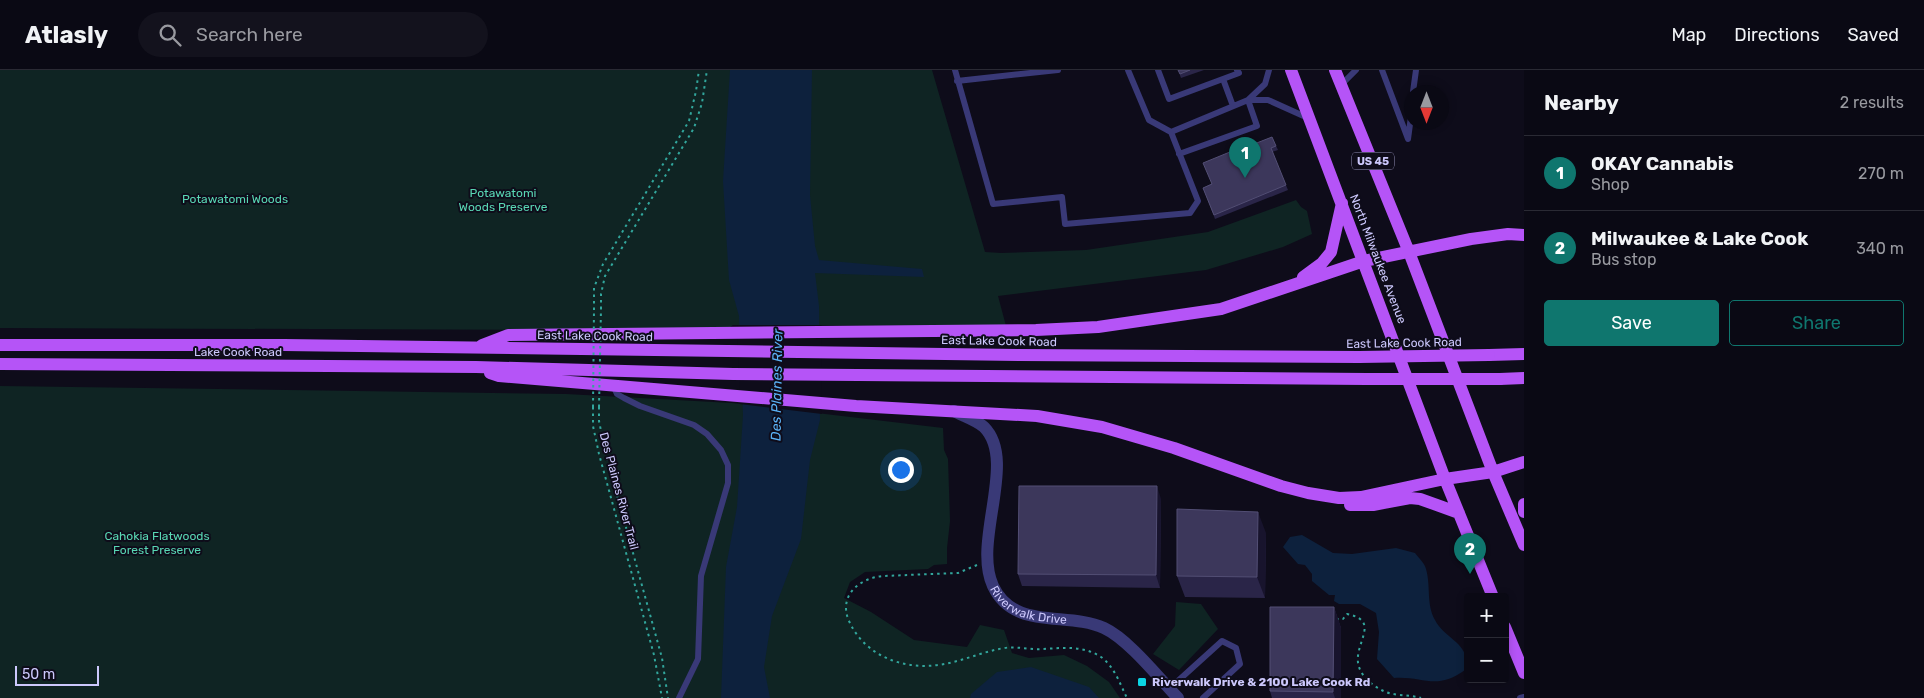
<!DOCTYPE html>
<meta charset="utf-8">
<style>
:root{--surface:#0a0914;--page:#13121d;--text:#f1f3f6;--muted:#999aa0;--line:#2a2a34;--accent:#0f766e}
body{margin:0;font-family:Rubik,sans-serif;background:var(--page);color:var(--text)}
.controls{position:absolute;right:15px;bottom:15px;display:grid;overflow:hidden;border-radius:5px;box-shadow:0 2px 8px #0003}
.controls button{width:45px;height:45px;display:grid;place-items:center;padding:0;border:0;border-bottom:1px solid var(--line);background:var(--surface);color:var(--text);font:25px sans-serif}
.compass{position:absolute;left:1404px;top:15px;width:45px;height:45px;border-radius:50%;background:var(--surface);box-shadow:0 2px 8px #0003;rotate:180deg}
.scale{position:absolute;left:15px;bottom:12px;width:84px;box-sizing:border-box;padding-left:5px;border:2px solid #ccc8fc;border-top:0;font-size:14px;line-height:18px;white-space:nowrap;color:#ccc8fc;-webkit-text-stroke:4px #0e0c1a;paint-order:stroke}
.you{position:absolute;left:900px;top:399px;width:18px;height:18px;margin:-12px;border:4px solid #fff;border-radius:50%;background:#1a73e8;box-shadow:0 0 0 8px #1a73e833}
.badge{display:grid;place-items:center;width:32px;height:32px;border-radius:50%;background:var(--accent);color:#fff;font-size:16px;font-weight:700}
.pin{position:absolute;translate:-50% -41px;filter:drop-shadow(0 1px 2px #0008)}
.pin::after{content:'';position:absolute;top:26px;width:18px;height:15px;background:inherit;clip-path:polygon(0 0,100% 0,50% 100%)}
.list{margin:0;padding:0;list-style:none}
h2{display:flex;justify-content:space-between;align-items:center;height:65px;margin:0;padding:0 20px;font-size:21px}
h2 small{font-size:16px;font-weight:400;color:var(--muted)}
.list li{display:grid;grid-template-columns:32px 1fr auto;gap:15px;align-items:center;box-sizing:border-box;height:75px;padding:0 20px;border-top:1px solid var(--line)}
.list b{display:block;font-size:19px;white-space:nowrap}
.list p{margin:0;font-size:16px;white-space:nowrap;color:var(--muted)}
.list em{font-size:16px;font-style:normal;color:var(--muted)}
.actions{display:flex;gap:10px;padding:15px 20px}
.actions a{flex:1;padding:11px 0;border:1px solid var(--accent);border-radius:5px;text-align:center;font-size:18px;color:var(--accent)}
.actions .main{background:var(--accent);color:#fff}
.icon{flex:none;width:28px;height:28px;fill:none;stroke:currentColor;stroke-width:2;stroke-linecap:round;stroke-linejoin:round}
.map{position:relative;flex:none;width:1524px;height:628px;overflow:hidden}
header{display:flex;align-items:center;gap:30px;box-sizing:border-box;height:70px;padding:0 25px;background:var(--surface);border-bottom:1px solid var(--line)}
header strong{font-size:24px}
nav{display:flex;gap:28px;margin-inline-start:auto;font-size:18px}
.search{width:350px;height:45px;background:var(--page);display:flex;align-items:center;gap:12px;box-sizing:border-box;padding:0 18px;border-radius:28px;color:var(--muted);font-size:19px}
main{display:flex}
aside{flex:1;background:var(--surface)}
.map>svg:first-child{display:block}
.green{fill:#0f2423}
.water{fill:#0d213d}
.pier{fill:#0e0c1a}
.lines{fill:none;stroke-linecap:round;stroke-linejoin:round}
.path{stroke:#32a69c;stroke-width:2;stroke-dasharray:2.5 4;stroke-linecap:butt}
.service{stroke:#393977;stroke-width:6}
.minor{stroke:#393977;stroke-width:12}
.primary{stroke:#b554f7;stroke-width:12}
.path-bridge{stroke:#32a69c;stroke-width:2;stroke-dasharray:2.5 4;stroke-linecap:butt}
.primary-bridge{stroke:#b554f7;stroke-width:12}
.wall{fill:#2a2548}
.shaded-wall{fill:#18142d}
.building{fill:#3c375b;stroke:#524e74}
.poi-dot{fill:#0bd5e5;stroke:#0e0c1a;stroke-width:2}
.labels{text-anchor:middle;dominant-baseline:central;stroke-width:4;stroke-linejoin:round;paint-order:stroke}
.shield{fill:#0e0c1a;stroke:#9390b8;stroke-width:1}
.shield-label{font-size:11px;font-weight:bold;fill:#ccc8fc}
.park-label{font-size:12px;fill:#59d7b4;stroke:#0e0c1a}
.street-label{font-size:12px;fill:#ccc8fc;stroke:#0e0c1a}
.poi-label{font-size:12px;font-weight:bold;fill:#ccc8fc;stroke:#0e0c1a;text-anchor:start}
.water-label{font-size:14px;font-style:italic;fill:#5bb3f7;stroke:#0e0c1a}
</style>
<header>
<strong>Atlasly</strong>
<div class="search"><svg class="icon" aria-label="search" viewBox="0 0 24 24"><circle cx="10" cy="10" r="6"/><path d="M15 15l6 6"/></svg>Search here</div>
<nav><a>Map</a><a>Directions</a><a>Saved</a></nav>
</header>
<main>
<div class="map">
<svg width="1524" height="628" viewBox="0 0 1524 628">
<rect width="100%" height="100%" fill="#0e0c1a"/>
<!-- green -->
<path class="green" d="M0,0H932L985,182L1001,183L1086,180L1208,162L1296,130L1301,137L1307,141L1312,164L1283,177L1206,200L998,226L1006,256L733,255L727,259L585,260L0,258Z
M0,316L566,324L732,333L943,358L944,380L948,389L950,451L947,478V494L934,495L928,499L865,502L850,512L844,528L871,542L914,570L967,577L980,555L1004,560L1012,583L1029,588L1064,585L1087,596L1109,612L1120,628H0Z
M1176,532L1201,534L1218,559L1179,600L1153,584L1175,556Z"/>
<!-- water -->
<path class="water" d="M730,0H812L810,125L815,176L819,190L922,199L924,207L815,203L819,236L820,350L810,390L801,469L772,546L764,597L770,628H721L726,497L737,437L743,345L739,246L729,210L723,111Z
M1302,465L1333,483L1352,484L1396,478L1415,483C1419,488 1425,494 1426,499C1431,516 1426,534 1435,550C1445,570 1472,573 1465,600C1436,621 1424,606 1394,608L1377,589L1379,562L1376,543L1360,534H1339L1334,531L1335,525H1329L1312,511V504L1305,495L1298,494L1283,477L1290,467Z
M1031,597L1089,617L1099,628H970L971,624L997,602Z"/>
<!-- pier -->
<path class="pier" d="M737,255H821L822,344L740,334Z"/>
<g class="lines">
<!-- path -->
<path class="path" d="M601,239V224L605,206L694,58L702,33L707,0
M594,240V218L603,194L689,51L696,21L699,0
M593,337V356L599,384L654,585L662,628
M599,337V351L606,385L662,588L668,628
M977,495L958,503L883,506C859,508 838,526 849,551C864,585 902,600 938,595C961,592 981,582 1004,578C1017,576 1029,580 1042,579C1062,578 1083,575 1101,587C1114,596 1120,614 1127,628
M1336,549H1343L1347,544C1377,550 1360,567 1358,586C1356,601 1368,613 1380,619C1392,627 1408,624 1421,628"/>
<!-- service -->
<path class="service" d="M955,0L993,134L1062,127L1065,154L1190,143L1198,131L1171,62L1149,50L1128,0
M1158,0L1169,29L1239,3L1237,0
M1382,0L1408,69L1412,39
M1223,9L1233,36
M957,11L1058,0
M1341,15L1356,0
M1413,22L1416,0
M1248,30H1268L1308,48
M1171,62L1248,30L1265,14L1269,0
M1179,84L1257,56L1248,30
M613,315L617,324L624,328L640,336L694,355L707,364L721,380L728,395V413L701,506L698,589L679,628
M1169,619L1222,571L1236,578L1240,594L1203,628
M1520,628L1524,627"/>
<!-- minor -->
<path class="minor" id="s1" d="M954,341C963,346 976,350 984,357C1018,391 972,471 993,516C1014,561 1067,541 1104,558C1128,569 1159,608 1178,628"/>
<!-- primary -->
<path class="primary" d="M1291,0L1445,409L1493,527
M1335,0L1409,182L1493,402L1524,475
M1303,207L1322,193L1331,182L1342,133
M0,275H284L1020,285L1359,287
M482,275L508,265L1036,260L1098,257L1221,239L1364,191L1471,169L1508,164L1524,165
M1489,285L1524,284
M0,294L476,297L733,304L1367,309
M490,303L499,306L856,336L1037,346L1102,357L1174,378L1281,416L1308,423L1339,428L1361,427L1445,409L1493,402L1524,392
M1500,309L1524,308
M1524,434V442
M1350,435H1373L1410,428L1420,429L1459,443
M1505,557L1524,603"/>
<!-- path-bridge -->
<path class="path-bridge" d="M593,337L594,240
M599,337L601,239"/>
<!-- primary-bridge -->
<path class="primary-bridge" d="M1359,287L1489,285
M1367,309H1500"/>
</g>
<!-- wall -->
<path class="wall" d="M1178,0H1204L1181,8Z
M1272,67L1278,80L1272,82L1288,120L1215,149L1203,118L1211,114L1249,76Z
M1161,429L1160,518L1022,516L1018,504Z
M1266,463L1265,528L1185,527L1177,506Z
M1334,537L1341,558V628H1272L1270,621Z"/>
<!-- shaded-wall -->
<path class="shaded-wall" d="M1157,416L1161,429L1160,518L1156,505Z
M1258,442L1266,463L1265,528L1257,507Z
M1334,537L1341,558V628H1335L1333,622Z"/>
<!-- building -->
<path class="building" d="M1178,0H1190L1180,4Z
M1272,67L1276,76L1271,78L1286,115L1214,145L1203,118L1212,114L1203,93L1247,75L1249,76Z
M1019,416H1157L1156,505L1018,504Z
M1177,439L1258,442L1257,507L1177,506Z
M1270,537H1334L1333,622L1270,621Z"/>
<!-- markers -->
<rect class="poi-dot" x="1137" y="607" width="10" height="10" rx="2.5"/>
<g class="labels">
<!-- shield labels -->
<rect class="shield" x="1352" y="82.5" width="42" height="17" rx="4"/>
<g class="shield-label">
<text x="1373" y="91">US 45</text>
</g>
<!-- park labels -->
<g class="park-label">
<text x="503" y="123">Potawatomi<tspan x="503" dy="14">Woods Preserve</tspan></text>
<text x="235" y="129">Potawatomi Woods</text>
<text x="157" y="466">Cahokia Flatwoods<tspan x="157" dy="14">Forest Preserve</tspan></text>
</g>
<!-- street labels -->
<g class="street-label">
<text transform="translate(1378 189) rotate(69)">North Milwaukee Avenue</text>
<text transform="translate(595 266) rotate(1)">East Lake Cook Road</text>
<text transform="translate(999 271) rotate(1)">East Lake Cook Road</text>
<text transform="translate(1404 273) rotate(-1)">East Lake Cook Road</text>
<text x="238" y="282">Lake Cook Road</text>
<text transform="translate(619 421) rotate(75)">Des Plaines River Trail</text>
<text stroke="none"><textPath href="#s1" startOffset="241">Riverwalk Drive</textPath></text>
</g>
<!-- poi labels -->
<g class="poi-label">
<text x="1152" y="612">Riverwalk Drive &amp; 2100 Lake Cook Rd</text>
</g>
<!-- water labels -->
<g class="water-label">
<text transform="translate(777 315) rotate(-89)">Des Plaines River</text>
</g>
</g>
</svg>
<div class="controls">
<button>+</button>
<button>−</button>
</div>
<svg class="compass" viewBox="-18 -18 36 36"><path d="M0-13l5 13h-10z" fill="#e53935"/><path d="M0 13l5-13h-10z" fill="#999aa0"/></svg>
<div class="scale">50 m</div>
<div class="you"></div>
<div class="pin badge" style="left:1245px;top:108px">1</div>
<div class="pin badge" style="left:1470px;top:504px">2</div>
</div>
<aside>
<h2>Nearby<small>2 results</small></h2>
<ul class="list">
<li><span class="badge">1</span><div><b>OKAY Cannabis</b><p>Shop</p></div><em>270 m</em></li>
<li><span class="badge">2</span><div><b>Milwaukee &amp; Lake Cook</b><p>Bus stop</p></div><em>340 m</em></li>
</ul>
<div class="actions"><a class="main">Save</a><a>Share</a></div>
</aside>
</main>
